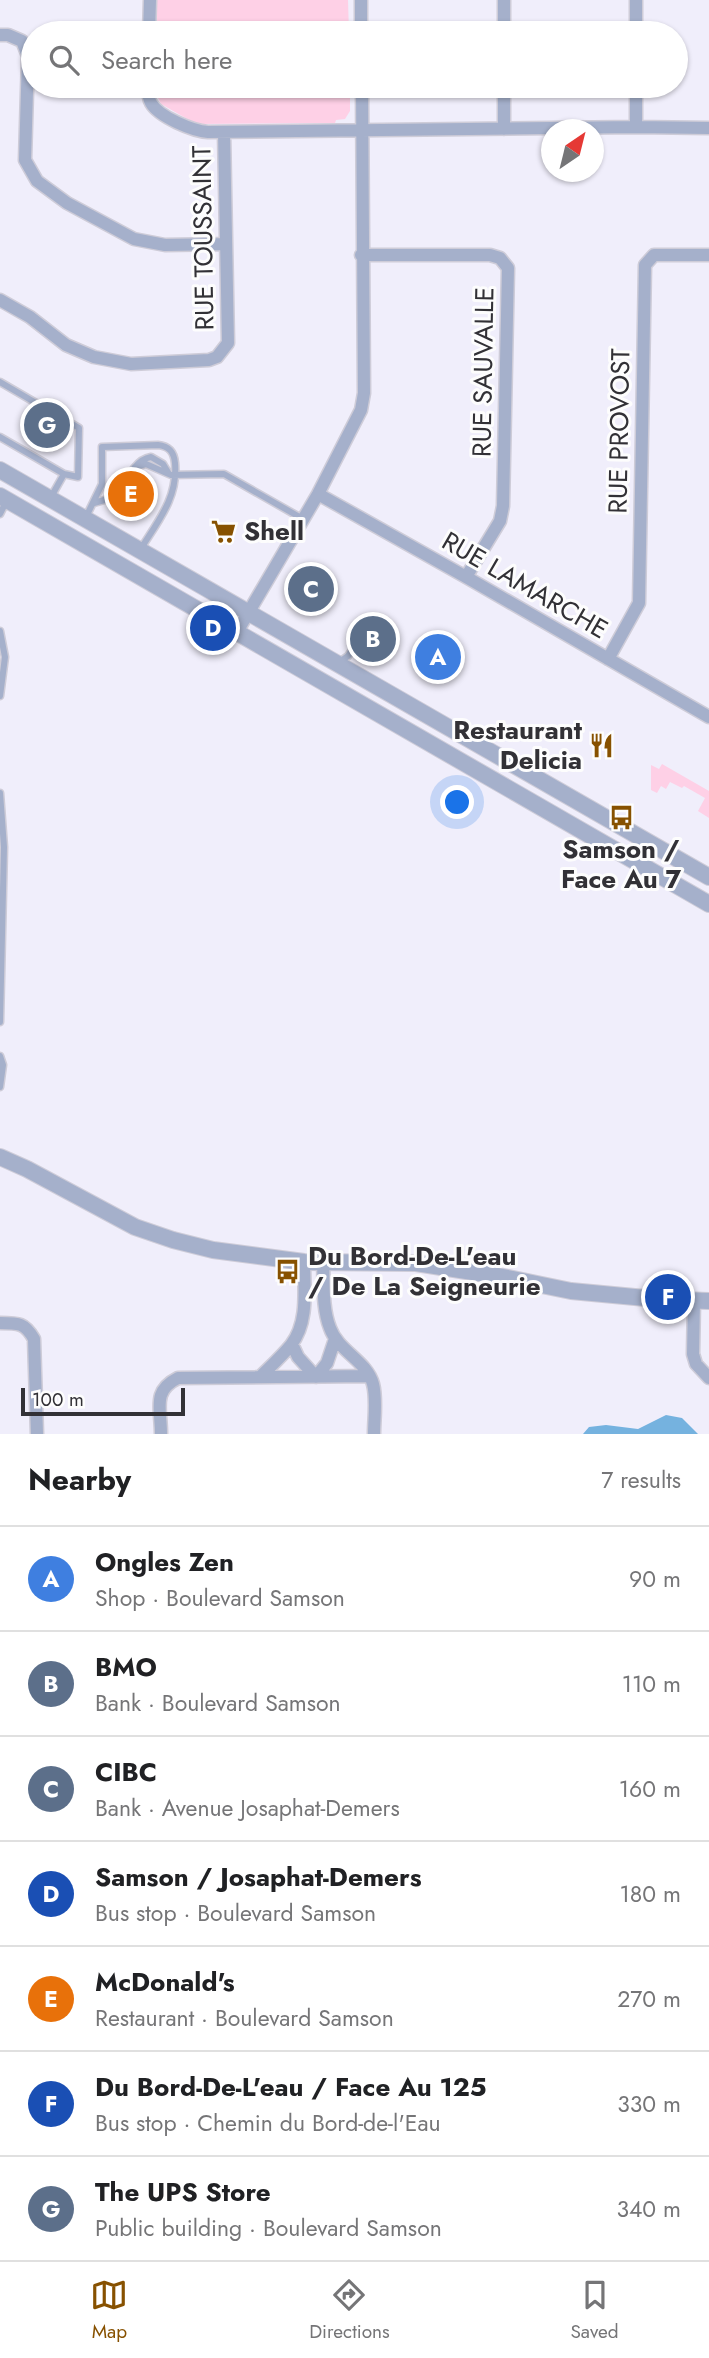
<!DOCTYPE html>
<meta charset="utf-8">
<style>
:root{--surface:#fff;--page:#f2f2f2;--text:#202124;--muted:#757577;--line:#e0e0e0;--accent:#875100}
body{margin:0;font-family:Jost,sans-serif;background:var(--page);color:var(--text)}
.compass{position:absolute;left:541px;top:119px;width:63px;height:63px;border-radius:50%;background:var(--surface);box-shadow:0 2px 5px #0004;rotate:35deg}
.scale{position:absolute;left:21px;bottom:18px;width:164px;box-sizing:border-box;padding-left:7px;border:4px solid #323136;border-top:0;font-size:19px;line-height:24px;white-space:nowrap;color:#323136;-webkit-text-stroke:5px #fdfdfd;paint-order:stroke}
.you{position:absolute;left:458px;top:803px;width:24px;height:24px;margin:-18px;border:5px solid #fff;border-radius:50%;background:#1a73e8;box-shadow:0 0 0 10px #1a73e833}
.badge{display:grid;place-items:center;width:46px;height:46px;border-radius:50%;background:var(--accent);color:#fff;font-size:23px;font-weight:700}
.pin{position:absolute;translate:-50% -50%;border:4px solid #fff;box-shadow:0 2px 7px #0006}
.list{margin:0;padding:0;list-style:none}
h2{display:flex;justify-content:space-between;align-items:center;height:91px;margin:0;padding:0 28px;font-size:30px}
h2 small{font-size:23px;font-weight:400;color:var(--muted)}
.list li{display:grid;grid-template-columns:46px 1fr auto;gap:21px;align-items:center;box-sizing:border-box;height:105px;padding:0 28px;border-top:2px solid var(--line)}
.list b{display:block;font-size:26px;white-space:nowrap}
.list p{margin:0;font-size:23px;white-space:nowrap;color:var(--muted)}
.list em{font-size:23px;font-style:normal;color:var(--muted)}
.icon{flex:none;width:38px;height:38px;fill:none;stroke:currentColor;stroke-width:2;stroke-linecap:round;stroke-linejoin:round}
.map{position:relative;flex:none;width:709px;height:1434px;overflow:hidden}
.search{position:absolute;background:var(--surface);box-shadow:0 2px 5px #0004;left:21px;right:21px;top:21px;height:77px;display:flex;align-items:center;gap:18px;box-sizing:border-box;padding:0 24px;border-radius:38px;color:var(--muted);font-size:26px}
.sheet{height:826px;background:var(--surface)}
nav{display:flex;justify-content:space-around;align-items:center;box-sizing:border-box;height:98px;border-top:2px solid var(--line);background:var(--surface);font-size:19px;color:var(--muted)}
nav a{display:grid;justify-items:center;gap:4px}
nav .on{color:var(--accent)}
.map>svg:first-child{display:block}
.green{fill:#fed0e6}
.water{fill:#75b2df}
.lines{fill:none;stroke-linecap:round;stroke-linejoin:round}
.service-casing{stroke:#ceccd8;stroke-width:9}
.minor-casing{stroke:#ceccd8;stroke-width:15}
.tertiary-casing{stroke:#ceccd8;stroke-width:18}
.service{stroke:#a5b0cb;stroke-width:6}
.minor{stroke:#a5b0cb;stroke-width:12}
.tertiary{stroke:#a5b0cb;stroke-width:16}
.labels{text-anchor:middle;dominant-baseline:central;stroke-width:6;stroke-linejoin:round;paint-order:stroke}
.street-label{font-size:26px;fill:#323136;stroke:#fdfdfd}
.poi-label{font-size:26px;font-weight:bold;fill:#323136;stroke:#fdfdfd;text-anchor:start}
</style>
<div class="map">
<svg width="709" height="1434" viewBox="0 0 709 1434">
<rect width="100%" height="100%" fill="#f0eefb"/>
<!-- green -->
<path class="green" d="M157,0H348L349,33H157Z
M156,86H350V111L345,119L336,120L335,123L196,124L161,104L156,94Z
M662,764L709,791V818L698,811L705,798L684,786L682,788L670,782L666,789L661,786L657,793L651,790V765L659,769Z"/>
<!-- water -->
<path class="water" d="M666,1415L682,1418L698,1434H583L589,1427L606,1425L638,1429Z"/>
<g class="lines">
<defs>
<path id="service" d="M0,382L79,428L78,477L64,474
M0,437L64,474L51,497
M135,467L146,464L171,475L224,474L303,519
M94,503L118,496C126,483 133,460 151,457L163,464L169,474
M0,514L7,500
M86,517L102,484V447L158,445C169,446 174,452 175,463C178,498 158,521 140,550
M0,631L5,657L0,696
M338,663L348,656L352,650
M0,793L4,847L0,1022
M0,1056L3,1065L0,1087"/>
<path id="minor" d="M361,0V33
M149,33L150,0
M504,33V0
M636,33V0
M0,35H8L22,41L28,56L25,160L37,181L67,203L134,239L165,245L226,244
M148,86C148,92 148,98 151,103C159,117 193,131 208,132L636,127L709,128
M636,127V86
M504,129V86
M361,255H490L500,258L508,268L503,506L500,521L466,577
M0,300L30,317L66,345L94,357L131,364L209,360L217,357L228,343L224,132
M318,494L466,577L709,717
M237,632L318,494L361,410L364,393L362,86
M608,659L639,603L645,265L654,255H709
M323,1262C324,1283 322,1308 330,1328C338,1351 367,1361 373,1384C377,1399 374,1419 374,1434
M694,1301L693,1354L696,1364L709,1378
M0,1323C19,1323 25,1323 34,1339L37,1434
M292,1344L298,1357L316,1377
M260,1377C270,1367 282,1356 291,1345C309,1322 304,1289 304,1262
M316,1377L327,1363L335,1339
M161,1434C161,1408 152,1391 178,1378L369,1376"/>
<path id="tertiary" d="M0,470L709,877
M0,496L709,904
M0,1157L27,1169L135,1227L173,1240L213,1250L304,1262L416,1263L498,1276L571,1291L656,1299L709,1301"/>
</defs>
<!-- service casing -->
<use href="#service" class="service-casing"/>
<!-- minor casing -->
<use href="#minor" class="minor-casing"/>
<!-- tertiary casing -->
<use href="#tertiary" class="tertiary-casing"/>
<!-- service -->
<use href="#service" class="service"/>
<!-- minor -->
<use href="#minor" class="minor"/>
<!-- tertiary -->
<use href="#tertiary" class="tertiary"/>
</g>
<!-- icons -->
<defs>
<symbol id="supermarket-bare" viewBox="-9 -9 18 18"><path d="M-6-5.5h2.5l.6 2H6L4.5 2H-2.5L-4.4-4H-6ZM-1.5 3.2a1.3 1.3 0 1 0 .1 0ZM3 3.2a1.3 1.3 0 1 0 .1 0Z" fill="#875100" stroke="#fdfdfd" stroke-width="2.5" paint-order="stroke"/></symbol>
<symbol id="restaurant-bare" viewBox="-9 -9 18 18"><path d="M-5-6h1v4h1v-4h1v4h1v-4h1v5L-1.5 .5V6h-2V.5L-5-1ZM5-6V6H3V1.5H1.5Q1.5-4 5-6Z" fill="#875100" stroke="#fdfdfd" stroke-width="2.5" paint-order="stroke"/></symbol>
<symbol id="bus-bare" viewBox="-9 -9 18 18"><path d="M-5-6H5V4H4V6H2V4H-2V6H-4V4H-5ZM-3.5-4V0h7V-4ZM-3.5 1.2v1.5H-2V1.2ZM2 1.2v1.5H3.5V1.2Z" fill="#875100" stroke="#fdfdfd" stroke-width="2.5" paint-order="stroke"/></symbol>
</defs>
<g fill-rule="evenodd">
<use href="#supermarket-bare" x="206" y="514" width="35" height="35"/>
<use href="#restaurant-bare" x="584" y="728" width="35" height="35"/>
<use href="#bus-bare" x="604" y="800" width="35" height="35"/>
<use href="#bus-bare" x="270" y="1254" width="35" height="35"/>
</g>
<g class="labels">
<!-- street labels -->
<g class="street-label">
<text transform="translate(203 238) rotate(-91)">RUE TOUSSAINT</text>
<text transform="translate(483 372) rotate(-89)">RUE SAUVALLE</text>
<text transform="translate(619 431) rotate(-89)">RUE PROVOST</text>
<text transform="translate(525 585) rotate(30)">RUE LAMARCHE</text>
</g>
<!-- poi labels -->
<g class="poi-label">
<text x="244" y="531">Shell</text>
<text x="582" y="730" text-anchor="end">Restaurant<tspan x="582" dy="30">Delicia</tspan></text>
<text x="621" y="849" text-anchor="middle">Samson /<tspan x="621" dy="30">Face Au 7</tspan></text>
<text x="308" y="1256">Du Bord-De-L'eau<tspan x="308" dy="30">/ De La Seigneurie</tspan></text>
</g>
</g>
</svg>
<svg class="compass" viewBox="-18 -18 36 36"><path d="M0-13l5 13h-10z" fill="#e53935"/><path d="M0 13l5-13h-10z" fill="#757577"/></svg>
<div class="scale">100 m</div>
<div class="you"></div>
<div class="pin badge" style="left:438px;top:657px;background:#3f7fe0">A</div>
<div class="pin badge" style="left:373px;top:639px;background:#5c6f8a">B</div>
<div class="pin badge" style="left:311px;top:589px;background:#5c6f8a">C</div>
<div class="pin badge" style="left:213px;top:628px;background:#1a4fb4">D</div>
<div class="pin badge" style="left:131px;top:494px;background:#e8710a">E</div>
<div class="pin badge" style="left:668px;top:1297px;background:#1a4fb4">F</div>
<div class="pin badge" style="left:47px;top:425px;background:#5c6f8a">G</div>
<div class="search"><svg class="icon" aria-label="search" viewBox="0 0 24 24"><circle cx="10" cy="10" r="6"/><path d="M15 15l6 6"/></svg>Search here</div>
</div>
<section class="sheet">
<h2>Nearby<small>7 results</small></h2>
<ul class="list">
<li><span class="badge" style="background:#3f7fe0">A</span><div><b>Ongles Zen</b><p>Shop · Boulevard Samson</p></div><em>90 m</em></li>
<li><span class="badge" style="background:#5c6f8a">B</span><div><b>BMO</b><p>Bank · Boulevard Samson</p></div><em>110 m</em></li>
<li><span class="badge" style="background:#5c6f8a">C</span><div><b>CIBC</b><p>Bank · Avenue Josaphat-Demers</p></div><em>160 m</em></li>
<li><span class="badge" style="background:#1a4fb4">D</span><div><b>Samson / Josaphat-Demers</b><p>Bus stop · Boulevard Samson</p></div><em>180 m</em></li>
<li><span class="badge" style="background:#e8710a">E</span><div><b>McDonald's</b><p>Restaurant · Boulevard Samson</p></div><em>270 m</em></li>
<li><span class="badge" style="background:#1a4fb4">F</span><div><b>Du Bord-De-L'eau / Face Au 125</b><p>Bus stop · Chemin du Bord-de-l'Eau</p></div><em>330 m</em></li>
<li><span class="badge" style="background:#5c6f8a">G</span><div><b>The UPS Store</b><p>Public building · Boulevard Samson</p></div><em>340 m</em></li>
</ul>
</section>
<nav>
<a class="on"><svg class="icon" aria-label="map" viewBox="0 0 24 24"><path d="M3 6l6-2 6 2 6-2v14l-6 2-6-2-6 2zM9 4v14M15 6v14"/></svg>Map</a>
<a><svg class="icon" aria-label="directions" viewBox="0 0 24 24"><path d="M12 3l9 9-9 9-9-9zM9 14v-3h6M13 9l2 2-2 2"/></svg>Directions</a>
<a><svg class="icon" aria-label="saved" viewBox="0 0 24 24"><path d="M7 4h10v16l-5-4-5 4z"/></svg>Saved</a>
</nav>
